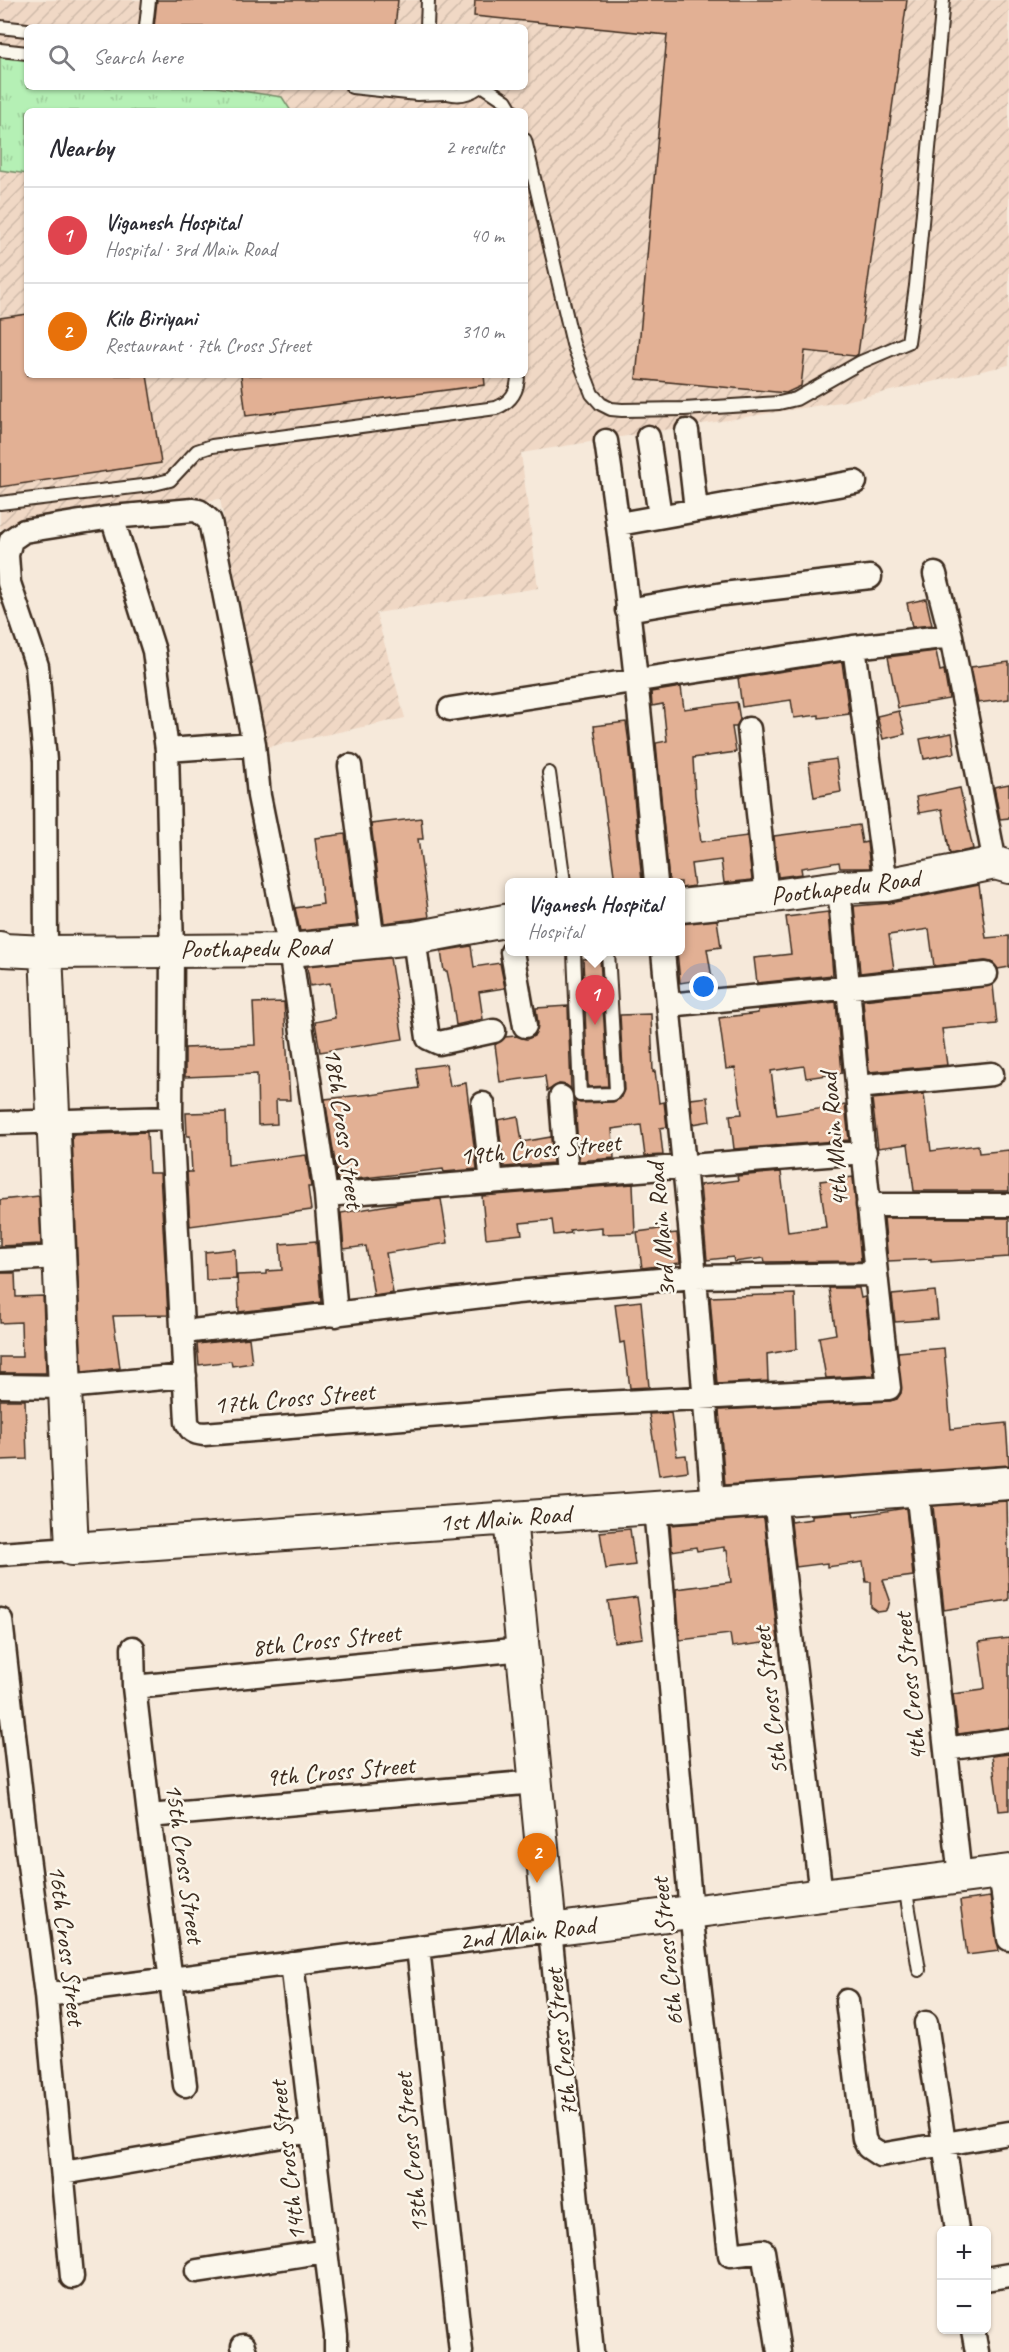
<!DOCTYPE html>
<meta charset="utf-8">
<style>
:root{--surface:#fff;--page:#f7f7f7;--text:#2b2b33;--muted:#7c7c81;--line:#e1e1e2;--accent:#d1495b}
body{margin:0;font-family:Caveat,sans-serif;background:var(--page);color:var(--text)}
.controls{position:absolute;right:18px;bottom:18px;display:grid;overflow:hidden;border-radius:9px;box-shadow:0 2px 4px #0004}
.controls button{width:54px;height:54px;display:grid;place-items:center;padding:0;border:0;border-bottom:2px solid var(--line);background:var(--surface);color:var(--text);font:30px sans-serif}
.you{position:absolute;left:704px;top:987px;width:21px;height:21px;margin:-15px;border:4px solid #fff;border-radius:50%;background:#1a73e8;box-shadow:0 0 0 9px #1a73e833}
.badge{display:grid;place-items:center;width:39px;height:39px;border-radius:50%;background:var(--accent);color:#fff;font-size:20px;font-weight:700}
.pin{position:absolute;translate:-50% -50px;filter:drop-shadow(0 2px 3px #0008)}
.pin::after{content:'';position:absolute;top:32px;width:21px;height:18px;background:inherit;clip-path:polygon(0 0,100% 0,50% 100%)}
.popup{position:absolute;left:505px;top:878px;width:180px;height:78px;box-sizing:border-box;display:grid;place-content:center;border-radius:9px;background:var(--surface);filter:drop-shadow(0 2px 4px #0005);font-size:20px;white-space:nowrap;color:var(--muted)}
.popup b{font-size:22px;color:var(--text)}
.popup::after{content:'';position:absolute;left:50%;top:100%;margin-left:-12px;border:12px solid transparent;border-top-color:var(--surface)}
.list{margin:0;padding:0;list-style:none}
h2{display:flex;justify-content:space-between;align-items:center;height:78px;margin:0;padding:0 24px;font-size:26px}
h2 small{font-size:20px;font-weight:400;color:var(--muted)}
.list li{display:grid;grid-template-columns:39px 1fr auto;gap:18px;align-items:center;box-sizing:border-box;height:96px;padding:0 24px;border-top:2px solid var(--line)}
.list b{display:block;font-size:22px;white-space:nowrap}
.list p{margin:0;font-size:20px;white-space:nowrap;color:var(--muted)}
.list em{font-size:20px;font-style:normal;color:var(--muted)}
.icon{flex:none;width:33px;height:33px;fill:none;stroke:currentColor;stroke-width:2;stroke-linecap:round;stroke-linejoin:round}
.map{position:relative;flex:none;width:1009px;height:2352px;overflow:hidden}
.search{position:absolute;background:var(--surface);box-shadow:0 2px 4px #0004;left:24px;top:24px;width:504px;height:66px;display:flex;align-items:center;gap:15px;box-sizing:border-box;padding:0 21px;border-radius:9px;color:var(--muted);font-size:22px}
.panel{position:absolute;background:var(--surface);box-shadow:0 2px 4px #0004;left:24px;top:108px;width:504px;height:270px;border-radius:9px}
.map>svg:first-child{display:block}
.industrial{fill:url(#industrial-furrows)}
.grass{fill:url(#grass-tufts);stroke:#788d6a;stroke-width:1.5}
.building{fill:#e2b094;stroke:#3b2a1e;stroke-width:1.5}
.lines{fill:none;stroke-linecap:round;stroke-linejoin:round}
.lane-casing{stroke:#3b2a1e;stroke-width:16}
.street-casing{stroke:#3b2a1e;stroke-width:27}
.secondary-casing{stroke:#3b2a1e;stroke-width:36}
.lane{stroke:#fbf7ec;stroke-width:12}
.street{stroke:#fbf7ec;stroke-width:22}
.secondary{stroke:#fbf7ec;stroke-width:32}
.labels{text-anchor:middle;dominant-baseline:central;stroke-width:5;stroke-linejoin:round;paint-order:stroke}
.street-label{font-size:26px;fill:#3b2a1e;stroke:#fbf7ec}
</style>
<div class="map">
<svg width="1009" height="2352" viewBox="0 0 1009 2352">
<defs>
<pattern id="industrial-furrows" width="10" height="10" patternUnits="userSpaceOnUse" patternTransform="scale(1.5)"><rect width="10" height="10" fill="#f0d8c5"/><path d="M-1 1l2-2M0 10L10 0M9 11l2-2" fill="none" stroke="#cfbaa9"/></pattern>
<pattern id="grass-tufts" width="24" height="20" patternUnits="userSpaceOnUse" patternTransform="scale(1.5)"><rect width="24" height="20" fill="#b5f0b5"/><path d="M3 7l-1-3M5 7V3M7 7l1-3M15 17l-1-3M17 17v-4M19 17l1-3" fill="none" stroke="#9dce9b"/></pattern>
</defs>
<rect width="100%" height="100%" fill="#f6e9da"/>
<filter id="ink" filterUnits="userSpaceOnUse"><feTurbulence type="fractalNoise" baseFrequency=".0167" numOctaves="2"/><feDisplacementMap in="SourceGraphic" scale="12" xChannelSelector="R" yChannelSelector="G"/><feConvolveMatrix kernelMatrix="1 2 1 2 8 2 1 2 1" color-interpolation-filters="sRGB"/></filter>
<g filter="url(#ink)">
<!-- industrial -->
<path class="industrial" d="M0,0H1009V365L840,402L521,453L538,588L376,613L405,718L268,747L220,499L0,529V167L27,172V375H525V111H291L282,97L216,87H525V27H27V58L0,54Z"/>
<!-- grass -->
<path class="grass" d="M0,54L27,58V87H216L282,97L291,111H27V174L0,170Z"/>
<!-- building -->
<path class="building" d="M157,0H398L395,27H154Z
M475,0H907L858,354L855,356L805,351L801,386L786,393L636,379L667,35L474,16Z
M27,314V375H147L161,463L0,487V318Z
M241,375H484L485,385L246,416Z
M926,599L932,625L912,627L907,603Z
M936,651L940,671L944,670L949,699L898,708L888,657Z
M842,662L849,714L819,718V715L794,718L791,700L742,707L738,678Z
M1009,662V699L978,703L971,667Z
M681,687L684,709L737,702L740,720L736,727H732L736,752L693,758L695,795L701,842L747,836L752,880L724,883L721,860L691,864L694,886L681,888V882H669L656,743L667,741L663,704L652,706L651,692Z
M899,711L905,734L883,739L877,716Z
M626,722L629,743L642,882H615L594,726Z
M952,733L955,753L924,759L920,739Z
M836,759L841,792L814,797L809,763Z
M1009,784V818L1000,819L994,787Z
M960,788L973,849L950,854L942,809L919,813L916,797Z
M421,818L423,839H418L429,917L384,923L371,824Z
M859,825L862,843L867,842L870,868H840L839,862L801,868L802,874L778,877L774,836Z
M345,834L357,925L300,931L295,908L323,904L315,838Z
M979,885L986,938L1009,936V967L998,969L992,962L985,961L934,966L929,929L889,935L894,969L860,973L854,906L890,903Z
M828,912L833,975L757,983L754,958L791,954L786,917Z
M717,920L721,947L707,949L712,978L680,983L677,951H681V924Z
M471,946L474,967L500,963L505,988L479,992L483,1019L456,1025L451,990L447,971H444L441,951Z
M390,958L403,1039L320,1052L315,1022L335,1018L330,983L310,986L307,966Z
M600,958L608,1086L588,1087L583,959Z
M993,985L997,1024L942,1029L947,1065L869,1072L863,1000Z
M284,1002L290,1100H276L277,1124L258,1125L257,1074L185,1077V1048L255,1045L253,1003Z
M836,1002L842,1073L806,1078L804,1066L771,1071L777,1115L845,1105L849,1140L734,1149L730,1115L742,1114L735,1068L726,1069L719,1018L758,1013V1010Z
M568,1006L571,1089L566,1085L559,1084L547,1091L545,1076L500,1082L495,1045L505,1037L516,1036L527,1039L534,1036L538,1024L536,1008Z
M651,1014L653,1072L655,1071L659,1103L664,1102L667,1127L660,1128L663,1155L645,1156L641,1125L612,1129L614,1158L579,1161L575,1101L580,1103L613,1102L620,1099L624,1090L620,1015Z
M446,1064L450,1086L466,1083L477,1169L444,1172L443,1169L338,1181L325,1099L371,1094V1095L419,1088L416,1068Z
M924,1094L931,1151L978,1145L979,1153L1009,1150V1191H914L908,1144L878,1148L872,1099Z
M707,1097L710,1121L693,1124L691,1099Z
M226,1112L228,1165L306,1155L311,1187H308L311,1210L190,1226L187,1172H192L190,1136H187L186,1113Z
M518,1116L522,1142L551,1137L553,1163L504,1167L498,1120Z
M147,1132L149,1173H160L168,1315L113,1316L120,1368L82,1372L72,1135Z
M781,1172L788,1232L826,1227L820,1181L853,1177L861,1261L765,1262L764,1258L734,1262L733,1257L707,1260L700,1185L738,1180L737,1176Z
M633,1184L635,1233L602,1234V1227L570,1230L571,1233L554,1235L552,1220L520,1223L522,1234L486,1238L482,1196Z
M39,1196L41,1244L0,1246V1200Z
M441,1199L448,1243L386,1253L393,1293L374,1296L366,1246L344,1249L341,1213L406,1202Z
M884,1218H1009V1257L931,1262V1259L888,1261Z
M667,1228L668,1234L677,1233L680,1263L642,1268L637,1232Z
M316,1241L321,1302L239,1312L237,1275L266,1274V1271L282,1270L280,1244Z
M235,1249L236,1279L206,1280L205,1252Z
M0,1273H15L16,1297L43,1296L46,1373H0V1357H22L21,1322L0,1323Z
M829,1288H859L861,1298L865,1297L874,1375L826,1378L819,1337L836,1334Z
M935,1291L938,1319L895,1322L892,1295Z
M795,1294L797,1349L767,1354L768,1381L717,1384L710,1297Z
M641,1301L649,1387L630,1388L624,1342L620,1343L615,1304Z
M249,1338L252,1363L232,1366L231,1361L199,1365L197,1344Z
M944,1348L951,1429L1006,1423L1009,1465L725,1485L719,1410L890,1401L897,1399L901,1393L898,1352Z
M0,1400H25L27,1459L0,1460Z
M671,1413L677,1456L686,1455L688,1471L659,1475L649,1414Z
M1007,1501L1009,1600L944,1610L933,1506Z
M906,1508L913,1576L883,1580L890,1600L888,1608L885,1611L878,1612L871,1607V1582H866L863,1562L827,1567V1563L796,1567L791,1522L812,1519V1515L853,1512L854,1516Z
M764,1518L778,1641L732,1647L730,1634L680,1640L676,1589L731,1582L727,1550L724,1551V1547L697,1551L696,1547L672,1551L670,1525Z
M630,1529L635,1565L606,1569L600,1532Z
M637,1597L643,1638L614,1642L608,1601Z
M1009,1638V1727L958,1734L953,1694L983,1690L985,1687L979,1642Z
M1009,1754V1810L999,1811L992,1756Z
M990,1897L999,1951L967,1955L960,1901Z"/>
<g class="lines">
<defs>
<path id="lane" d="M0,27L27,30
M146,27L149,0
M427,27L428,0
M0,50L27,53
M352,87L417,94L446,93
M485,87L506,101L512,111
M439,89C453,97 466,96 479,87
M525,140L573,344L592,394L601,404L611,409L622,410L684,409L779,403L796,399L861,362L908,342L916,286L943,0
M0,503L150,485L170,480L197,451L212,446L496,408C511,402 518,392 518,375
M549,773L564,882
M574,952L580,1095L613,1094L616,1090L608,952
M905,1886L919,1970"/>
<path id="street" d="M687,431L696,510
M648,437L660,516
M606,441C628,587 642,735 656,882
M112,517L154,651L167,750L172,950L171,1118L187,1422C191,1431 194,1433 204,1434L565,1405L889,1388C869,1221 854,1054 839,887
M619,524L855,482
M935,574L951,636L995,863
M627,610L723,594L870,577
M854,647L886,885
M450,709L854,647L951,636
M749,729L767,897
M167,750L254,744
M350,766L373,943
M414,938L428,1038L439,1043L494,1031
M46,952L45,761L37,666L9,583L7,555L11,540L24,531L112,517L193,510L199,511L210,521L254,744L259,796L290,950L326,1195L336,1315
M512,952L525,1026
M663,952L695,1277L713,1504
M668,1005L986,974
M857,1087L992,1074
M561,1097L567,1176
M483,1104L492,1182
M0,1123L171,1118
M326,1195L865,1152
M868,1205H1009
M0,1260L60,1257
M184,1332L517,1292L695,1277L875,1274
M0,1386L65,1387L185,1376
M917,1489L960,1877
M775,1499L821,1895
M655,1508L691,1912L730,2255L763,2251L779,2352
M0,1554L72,1549
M1,1620L27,1849L46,1995L72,2277
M133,1648L134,1687L149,1816L185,2085
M134,1687L523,1649
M946,1749L1009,1740
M149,1816L536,1782
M1000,1872L1009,1939
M418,1947L461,2352
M292,1963L336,2335V2352
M46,1995L550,1930L592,2352
M847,2001L864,2139L868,2147L880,2155L1009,2133
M926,2023L957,2230
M63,2173L312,2131
M197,2271L326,2251
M986,2279L1009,2275
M973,2330L977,2352
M243,2346L245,2352"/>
<path id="secondary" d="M680,906L767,897L839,887L886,885L995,863L1009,867
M0,948L3,950L46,952L290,950L414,938L510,920
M46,952L72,1549L1009,1483
M510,1518L550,1930L1009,1871"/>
</defs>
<!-- lane casing -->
<use href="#lane" class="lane-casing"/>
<!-- street casing -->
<use href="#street" class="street-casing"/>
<!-- secondary casing -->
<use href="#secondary" class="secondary-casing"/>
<!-- lane -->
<use href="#lane" class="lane"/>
<!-- street -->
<use href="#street" class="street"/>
<!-- secondary -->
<use href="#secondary" class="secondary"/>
</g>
</g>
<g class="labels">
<!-- street labels -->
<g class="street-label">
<text transform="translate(845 887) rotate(-7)">Poothapedu Road</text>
<text transform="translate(255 948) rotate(-1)">Poothapedu Road</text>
<text transform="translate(344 1128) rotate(82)">18th Cross Street</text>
<text transform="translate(834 1140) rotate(-95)">4th Main Road</text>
<text transform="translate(540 1149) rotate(-5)">19th Cross Street</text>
<text transform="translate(661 1230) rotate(-95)">3rd Main Road</text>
<text transform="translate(294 1398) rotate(-5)">17th Cross Street</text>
<text transform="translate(505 1518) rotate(-4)">1st Main Road</text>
<text transform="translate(326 1640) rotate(-6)">8th Cross Street</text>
<text transform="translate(910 1687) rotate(-96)">4th Cross Street</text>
<text transform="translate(770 1701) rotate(-97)">5th Cross Street</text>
<text transform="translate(340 1771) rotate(-5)">9th Cross Street</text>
<text transform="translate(185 1863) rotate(82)">15th Cross Street</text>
<text transform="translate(527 1933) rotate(-7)">2nd Main Road</text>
<text transform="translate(67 1945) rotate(83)">16th Cross Street</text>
<text transform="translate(667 1952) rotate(-96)">6th Cross Street</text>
<text transform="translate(561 2043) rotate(-96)">7th Cross Street</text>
<text transform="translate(411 2153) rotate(-96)">13th Cross Street</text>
<text transform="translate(287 2161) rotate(-97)">14th Cross Street</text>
</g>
</g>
</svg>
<div class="controls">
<button>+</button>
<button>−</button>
</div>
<div class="you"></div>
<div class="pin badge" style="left:595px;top:1025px;background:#e0444e">1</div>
<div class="popup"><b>Viganesh Hospital</b>Hospital</div>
<div class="pin badge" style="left:537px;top:1883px;background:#e8710a">2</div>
<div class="search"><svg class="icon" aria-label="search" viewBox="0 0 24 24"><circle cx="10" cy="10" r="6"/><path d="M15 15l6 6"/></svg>Search here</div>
<section class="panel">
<h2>Nearby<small>2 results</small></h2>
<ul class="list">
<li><span class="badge" style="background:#e0444e">1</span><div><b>Viganesh Hospital</b><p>Hospital · 3rd Main Road</p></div><em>40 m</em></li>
<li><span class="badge" style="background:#e8710a">2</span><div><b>Kilo Biriyani</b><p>Restaurant · 7th Cross Street</p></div><em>310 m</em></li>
</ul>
</section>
</div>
